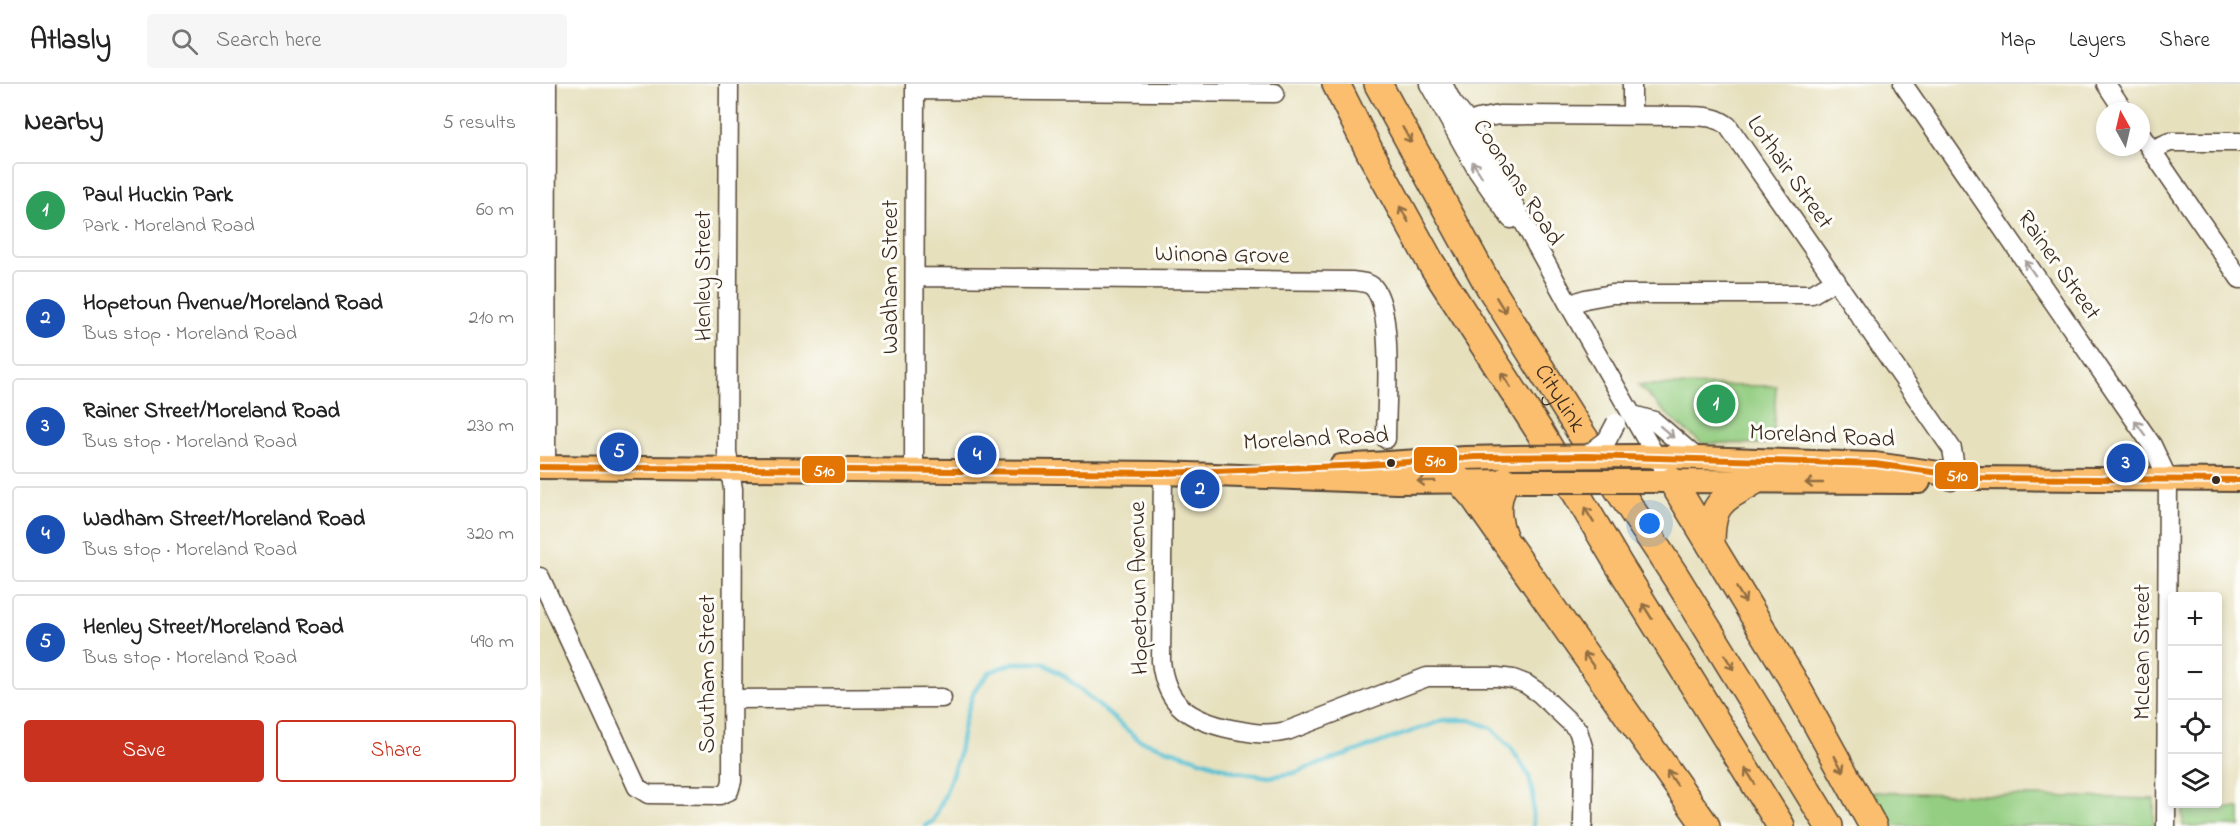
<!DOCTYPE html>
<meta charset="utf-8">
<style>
:root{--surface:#fff;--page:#f6f6f6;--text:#222;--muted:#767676;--line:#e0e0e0;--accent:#c8321e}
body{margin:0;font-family:"Indie Flower",sans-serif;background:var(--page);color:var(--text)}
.controls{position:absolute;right:18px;bottom:18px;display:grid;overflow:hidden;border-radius:6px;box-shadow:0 3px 9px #0003}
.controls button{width:54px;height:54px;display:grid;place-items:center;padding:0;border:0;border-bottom:2px solid var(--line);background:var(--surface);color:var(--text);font:30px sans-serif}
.compass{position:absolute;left:1556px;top:18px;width:54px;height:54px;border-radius:50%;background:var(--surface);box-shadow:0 3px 9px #0003;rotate:352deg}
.you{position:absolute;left:1110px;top:440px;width:21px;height:21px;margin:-15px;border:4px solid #fff;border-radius:50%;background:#1a73e8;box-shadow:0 0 0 9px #1a73e833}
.badge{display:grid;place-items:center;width:39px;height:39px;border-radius:50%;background:var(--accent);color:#fff;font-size:20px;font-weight:700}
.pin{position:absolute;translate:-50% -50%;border:3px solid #fff;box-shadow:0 2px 6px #0006}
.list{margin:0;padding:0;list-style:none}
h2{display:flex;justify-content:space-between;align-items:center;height:78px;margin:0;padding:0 24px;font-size:26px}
h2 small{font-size:20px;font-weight:400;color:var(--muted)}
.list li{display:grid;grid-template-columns:39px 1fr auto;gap:18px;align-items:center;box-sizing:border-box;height:96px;margin:0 12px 12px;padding:0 12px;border:2px solid var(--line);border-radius:6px}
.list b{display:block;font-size:22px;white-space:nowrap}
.list p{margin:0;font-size:20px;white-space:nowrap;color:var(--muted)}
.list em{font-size:20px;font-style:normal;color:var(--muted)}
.actions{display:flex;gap:12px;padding:18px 24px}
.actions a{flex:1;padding:14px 0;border:2px solid var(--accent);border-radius:6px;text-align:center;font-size:21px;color:var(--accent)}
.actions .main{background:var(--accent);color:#fff}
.icon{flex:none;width:33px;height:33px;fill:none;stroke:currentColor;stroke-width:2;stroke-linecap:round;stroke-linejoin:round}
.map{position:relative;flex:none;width:1700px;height:742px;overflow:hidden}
header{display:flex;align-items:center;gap:36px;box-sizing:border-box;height:84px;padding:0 30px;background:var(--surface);border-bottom:2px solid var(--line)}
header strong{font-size:28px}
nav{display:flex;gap:33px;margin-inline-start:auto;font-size:21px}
.search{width:420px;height:54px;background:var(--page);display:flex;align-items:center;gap:15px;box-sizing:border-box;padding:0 21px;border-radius:6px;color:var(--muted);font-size:22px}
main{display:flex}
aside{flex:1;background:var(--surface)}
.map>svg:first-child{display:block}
.green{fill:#94ce82;stroke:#687c50;stroke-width:1.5}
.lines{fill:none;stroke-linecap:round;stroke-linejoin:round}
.stream{stroke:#55bfd1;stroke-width:4.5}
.minor-casing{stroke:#554536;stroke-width:21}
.major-casing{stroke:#554536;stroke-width:26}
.highway-casing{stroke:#554536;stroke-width:30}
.minor{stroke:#fff;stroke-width:18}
.major{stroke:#fabe6e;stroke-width:22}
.highway{stroke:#fabe6e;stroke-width:27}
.minor-bridge-casing{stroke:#554536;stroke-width:21;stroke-linecap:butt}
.major-bridge-casing{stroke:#554536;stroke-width:26;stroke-linecap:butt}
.minor-bridge{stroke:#fff;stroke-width:18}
.major-bridge{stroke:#fabe6e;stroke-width:22}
.bus-1-casing{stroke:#fdfcf7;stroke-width:10}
.bus-1{stroke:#e27504;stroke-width:6}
.oneway{stroke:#916d42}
.oneway2{stroke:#a79f9a}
.bus-dot{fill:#3b2a1e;stroke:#fdfcf7;stroke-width:2}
.labels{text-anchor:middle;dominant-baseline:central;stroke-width:6;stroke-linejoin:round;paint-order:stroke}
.street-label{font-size:24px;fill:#3b2a1e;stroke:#fdfcf7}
.line-badge{stroke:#fdfcf7;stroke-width:2}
.badge-label{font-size:16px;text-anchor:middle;font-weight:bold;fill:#fff}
</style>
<header>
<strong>Atlasly</strong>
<div class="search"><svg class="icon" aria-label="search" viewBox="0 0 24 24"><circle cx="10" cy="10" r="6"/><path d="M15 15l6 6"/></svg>Search here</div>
<nav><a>Map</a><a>Layers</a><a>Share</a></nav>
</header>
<main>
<aside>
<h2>Nearby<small>5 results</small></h2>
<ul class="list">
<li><span class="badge" style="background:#2e9e5b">1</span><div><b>Paul Huckin Park</b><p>Park · Moreland Road</p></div><em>60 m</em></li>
<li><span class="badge" style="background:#1a4fb4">2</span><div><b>Hopetoun Avenue/Moreland Road</b><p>Bus stop · Moreland Road</p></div><em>210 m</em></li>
<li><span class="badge" style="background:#1a4fb4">3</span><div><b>Rainer Street/Moreland Road</b><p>Bus stop · Moreland Road</p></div><em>230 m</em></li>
<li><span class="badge" style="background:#1a4fb4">4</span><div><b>Wadham Street/Moreland Road</b><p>Bus stop · Moreland Road</p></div><em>320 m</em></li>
<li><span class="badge" style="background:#1a4fb4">5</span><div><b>Henley Street/Moreland Road</b><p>Bus stop · Moreland Road</p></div><em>490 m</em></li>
</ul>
<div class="actions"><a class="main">Save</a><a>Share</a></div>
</aside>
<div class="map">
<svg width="1700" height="742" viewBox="0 0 1700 742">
<rect width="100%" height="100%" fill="#fdfcf7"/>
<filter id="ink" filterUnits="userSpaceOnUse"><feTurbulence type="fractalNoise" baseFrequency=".0167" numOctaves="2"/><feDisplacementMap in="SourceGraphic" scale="12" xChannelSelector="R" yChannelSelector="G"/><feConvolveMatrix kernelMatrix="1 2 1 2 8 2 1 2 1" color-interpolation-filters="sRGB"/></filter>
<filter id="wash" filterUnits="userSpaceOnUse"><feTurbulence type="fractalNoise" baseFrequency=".008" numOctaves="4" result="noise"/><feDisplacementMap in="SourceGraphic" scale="24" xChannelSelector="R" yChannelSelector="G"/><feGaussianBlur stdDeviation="1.35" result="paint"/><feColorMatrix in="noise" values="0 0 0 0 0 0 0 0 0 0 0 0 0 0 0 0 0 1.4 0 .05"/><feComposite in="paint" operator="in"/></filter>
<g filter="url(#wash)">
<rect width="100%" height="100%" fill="#e6e0bd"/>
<!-- green -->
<path class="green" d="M1098,301L1236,302L1233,360L1162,359L1135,338Z
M1328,708L1614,715V742H1348Z
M1700,724V742H1643V725Z"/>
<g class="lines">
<!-- stream -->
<path class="stream" d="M385,742L393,737L404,713L418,674L424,639L434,607L450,588L473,579H503L523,591L599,656L697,688L729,693L754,689L904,636H930L952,644L972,665L989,692L993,711V742"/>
</g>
</g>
<g filter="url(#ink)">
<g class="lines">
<defs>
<path id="minor" d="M889,0L937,86L971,135
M903,0L912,18L929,39L1029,221L1116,373L1132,397
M1092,0V32
M1363,0L1612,361L1628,395L1626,742
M1566,0L1584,27
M375,6L735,9
M914,45L938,35L959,31L1150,32C1164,33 1176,32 1188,42L1412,365L1415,383L1411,397
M1601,51L1700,195
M1611,66L1630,58H1700
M375,193L812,197C820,198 829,198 834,204C854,227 846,322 846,355
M1029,221L1045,215L1072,210H1272L1296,196
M1093,331L1114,337L1157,374
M6,383L7,0
M374,386L375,0
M623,389L621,577C626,622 650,636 691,645C711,649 727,652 747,647L887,593H957L973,595L986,600L999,609L1038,646L1044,666L1043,742
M0,493L97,703L108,710L180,711L189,707L192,697L193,405L187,368L189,0
M192,615L402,614"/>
<path id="major" d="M1099,372L1335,380L1435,394L1700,396
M801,382L925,374L974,373
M0,383L623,389L856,398L979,397
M1119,397L1379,398"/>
<g id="highway">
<path d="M796,0L830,68L891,179L998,345L1079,481L1241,742"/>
<path id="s1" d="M838,0L946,197L1041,349L1136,493L1289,742"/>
<path d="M920,397L934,413L1166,742"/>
<path d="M1132,397L1251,593L1333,742"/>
<path d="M963,452C955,432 956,415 965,397"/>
<path d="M1171,461C1171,420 1179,417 1213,398"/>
</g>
</defs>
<!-- minor casing -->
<use href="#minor" class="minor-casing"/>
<!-- major casing -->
<use href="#major" class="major-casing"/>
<!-- highway casing -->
<use href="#highway" class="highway-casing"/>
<!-- minor -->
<use href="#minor" class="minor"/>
<!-- major -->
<use href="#major" class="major"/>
<!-- highway -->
<use href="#highway" class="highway"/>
<defs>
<path id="minor-bridge" d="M1046,372L1067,356L1076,339"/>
<path id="major-bridge" d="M974,373L1099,372
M980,397H1114"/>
</defs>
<!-- minor-bridge casing -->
<use href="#minor-bridge" class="minor-bridge-casing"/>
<!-- major-bridge casing -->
<use href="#major-bridge" class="major-bridge-casing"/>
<!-- minor-bridge -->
<use href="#minor-bridge" class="minor-bridge"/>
<!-- major-bridge -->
<use href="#major-bridge" class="major-bridge"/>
<defs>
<path id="bus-1" d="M0,383L623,389L827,381L936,373L1046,372L1335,380L1435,394L1700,396"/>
</defs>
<!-- bus-1 casing -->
<use href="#bus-1" class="bus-1-casing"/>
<!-- bus-1 -->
<use href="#bus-1" class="bus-1"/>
</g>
<!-- one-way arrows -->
<defs><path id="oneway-shaft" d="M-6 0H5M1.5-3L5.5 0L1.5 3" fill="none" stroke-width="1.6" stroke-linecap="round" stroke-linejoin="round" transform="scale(1.5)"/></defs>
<g class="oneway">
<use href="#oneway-shaft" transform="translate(867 51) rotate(60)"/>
<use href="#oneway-shaft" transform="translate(864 130) rotate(-119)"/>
<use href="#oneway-shaft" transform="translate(961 221) rotate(58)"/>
<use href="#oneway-shaft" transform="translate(966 296) rotate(-123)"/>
<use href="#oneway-shaft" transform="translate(886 397) rotate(179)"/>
<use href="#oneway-shaft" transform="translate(1274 399) rotate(-180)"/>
<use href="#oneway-shaft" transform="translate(1049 431) rotate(-121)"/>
<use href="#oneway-shaft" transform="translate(1201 511) rotate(59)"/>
<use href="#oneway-shaft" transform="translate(1107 527) rotate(-122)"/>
<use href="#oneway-shaft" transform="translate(1049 576) rotate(-125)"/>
<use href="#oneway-shaft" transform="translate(1189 578) rotate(58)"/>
<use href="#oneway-shaft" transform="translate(1299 680) rotate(61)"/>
<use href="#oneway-shaft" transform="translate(1210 692) rotate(-122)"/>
<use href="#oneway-shaft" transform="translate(1132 694) rotate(-125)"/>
</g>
<g class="oneway2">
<use href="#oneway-shaft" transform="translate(937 85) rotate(-122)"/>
<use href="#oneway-shaft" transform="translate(1490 184) rotate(-125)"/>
<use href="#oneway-shaft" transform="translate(1600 344) rotate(-125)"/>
<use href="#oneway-shaft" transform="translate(1127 348) rotate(41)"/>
</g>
</g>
<!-- markers -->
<g class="bus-dot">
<circle cx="851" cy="379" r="5"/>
<circle cx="1676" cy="396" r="5"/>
</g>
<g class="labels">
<!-- street labels -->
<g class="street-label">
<text transform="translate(1249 89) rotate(55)">Lothair Street</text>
<text transform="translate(977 99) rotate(57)">Coonans Road</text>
<text transform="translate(682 172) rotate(1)">Winona Grove</text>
<text transform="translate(1518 182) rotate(55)">Rainer Street</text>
<text transform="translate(164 192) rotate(-90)">Henley Street</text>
<text transform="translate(351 193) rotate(-90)">Wadham Street</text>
<text stroke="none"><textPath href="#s1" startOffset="363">CityLink</textPath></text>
<text transform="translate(1282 353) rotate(3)">Moreland Road</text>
<text transform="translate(776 356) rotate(-3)">Moreland Road</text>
<text transform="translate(600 504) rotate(-91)">Hopetoun Avenue</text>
<text transform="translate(1603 568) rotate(-90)">McLean Street</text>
<text transform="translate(168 590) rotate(-90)">Southam Street</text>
</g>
</g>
<g class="line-badge">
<rect x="873" y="362" width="45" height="28" rx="6" fill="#e27504"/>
<rect x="261" y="371" width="45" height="29" rx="6" fill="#e27504"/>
<rect x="1394" y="377" width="45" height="29" rx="6" fill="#e27504"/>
</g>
<g class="badge-label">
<text x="895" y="382">510</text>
<text x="284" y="392">510</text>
<text x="1417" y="397">510</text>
</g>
</svg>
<div class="controls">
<button>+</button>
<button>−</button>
<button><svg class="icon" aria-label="locate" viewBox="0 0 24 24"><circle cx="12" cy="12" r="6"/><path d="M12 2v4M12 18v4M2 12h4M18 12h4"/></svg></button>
<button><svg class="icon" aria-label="layers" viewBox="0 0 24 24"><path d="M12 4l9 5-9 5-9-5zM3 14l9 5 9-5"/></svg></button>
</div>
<svg class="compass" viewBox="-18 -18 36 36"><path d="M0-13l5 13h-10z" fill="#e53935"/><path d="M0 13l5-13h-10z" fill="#767676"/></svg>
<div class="you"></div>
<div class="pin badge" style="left:1176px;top:320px;background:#2e9e5b">1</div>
<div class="pin badge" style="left:660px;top:405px;background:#1a4fb4">2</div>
<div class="pin badge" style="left:1586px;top:379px;background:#1a4fb4">3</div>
<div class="pin badge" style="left:437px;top:371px;background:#1a4fb4">4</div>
<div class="pin badge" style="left:79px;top:368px;background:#1a4fb4">5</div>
</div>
</main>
